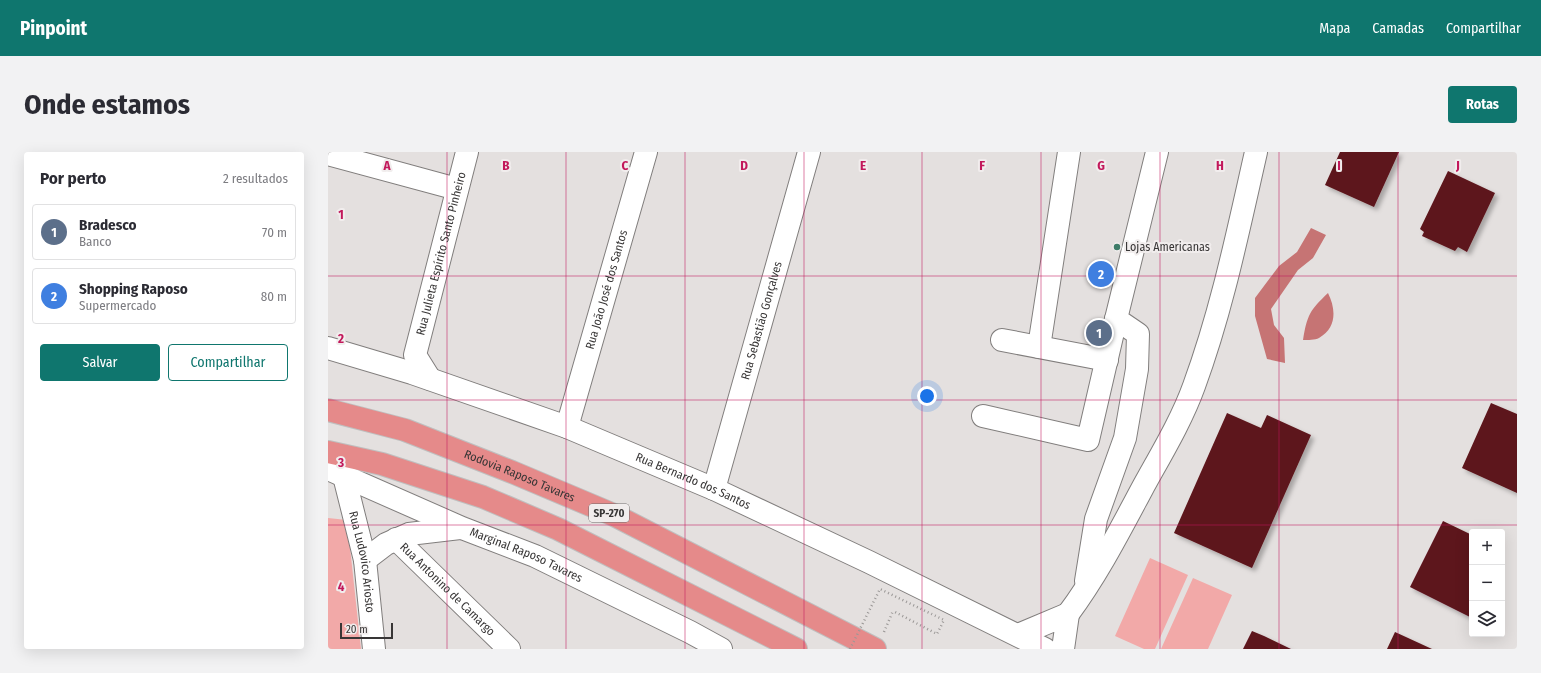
<!DOCTYPE html>
<html lang="pt">
<meta charset="utf-8">
<style>
:root{--surface:#fff;--page:#f2f2f3;--text:#2b2b33;--muted:#7c7c81;--line:#e1e1e2;--accent:#0f766e}
body{margin:0;font-family:"Fira Sans Condensed",sans-serif;background:var(--page);color:var(--text)}
.controls{position:absolute;right:12px;bottom:12px;display:grid;overflow:hidden;border-radius:4px;box-shadow:0 4px 16px #0002}
.controls button{width:36px;height:36px;display:grid;place-items:center;padding:0;border:0;border-bottom:1px solid var(--line);background:var(--surface);color:var(--text);font:20px sans-serif}
.scale{position:absolute;left:12px;bottom:10px;width:53px;box-sizing:border-box;padding-left:4px;border:2px solid #383636;border-top:0;font-size:11px;line-height:14px;white-space:nowrap;color:#383636;-webkit-text-stroke:3px #f1eded;paint-order:stroke}
.you{position:absolute;left:599px;top:244px;width:14px;height:14px;margin:-10px;border:3px solid #fff;border-radius:50%;background:#1a73e8;box-shadow:0 0 0 6px #1a73e833}
.badge{display:grid;place-items:center;width:26px;height:26px;border-radius:50%;background:var(--accent);color:#fff;font-size:13px;font-weight:700}
.pin{position:absolute;translate:-50% -50%;border:2px solid #fff;box-shadow:0 1px 4px #0006}
.list{margin:0;padding:0;list-style:none}
h2{display:flex;justify-content:space-between;align-items:center;height:52px;margin:0;padding:0 16px;font-size:17px}
h2 small{font-size:13px;font-weight:400;color:var(--muted)}
.list li{display:grid;grid-template-columns:26px 1fr auto;gap:12px;align-items:center;box-sizing:border-box;height:56px;margin:0 8px 8px;padding:0 8px;border:1px solid var(--line);border-radius:4px}
.list b{display:block;font-size:15px;white-space:nowrap}
.list p{margin:0;font-size:13px;white-space:nowrap;color:var(--muted)}
.list em{font-size:13px;font-style:normal;color:var(--muted)}
.actions{display:flex;gap:8px;padding:12px 16px}
.actions a{flex:1;padding:9px 0;border:1px solid var(--accent);border-radius:4px;text-align:center;font-size:14px;color:var(--accent)}
.actions .main{background:var(--accent);color:#fff}
.icon{flex:none;width:22px;height:22px;fill:none;stroke:currentColor;stroke-width:2;stroke-linecap:round;stroke-linejoin:round}
.map{position:relative;flex:none;width:1189px;height:497px;overflow:hidden;border-radius:4px}
header{display:flex;align-items:center;gap:24px;box-sizing:border-box;height:56px;padding:0 20px;background:var(--accent);color:#fff}
header strong{font-size:19px}
nav{display:flex;gap:22px;margin-inline-start:auto;font-size:14px}
.intro{display:flex;align-items:center;justify-content:space-between;box-sizing:border-box;height:96px;padding:0 24px}
h1{margin:0;font-size:28px}
.button{padding:10px 18px;border-radius:4px;background:var(--accent);color:#fff;font-size:14px;font-weight:700}
main{display:flex;gap:24px;padding:0 24px}
aside{flex:1;background:var(--surface);border-radius:4px;box-shadow:0 4px 16px #0002}
.map>svg:first-child{display:block}
.green{fill:#f2a9a8}
.water{fill:#c67474}
.building{fill:#5d151b;filter:url(#shadow)}
.lines{fill:none;stroke-linecap:round;stroke-linejoin:round}
.minor-casing{stroke:#817e7d;stroke-width:24}
.highway-casing{stroke:#bfbfbf;stroke-width:24}
.path{stroke:#9a9796;stroke-width:2.5;stroke-dasharray:1 3;stroke-linecap:butt}
.minor{stroke:#fff;stroke-width:22}
.highway{stroke:#e58a8a;stroke-width:22}
.path-bridge{stroke:#9a9796;stroke-width:2.5;stroke-dasharray:1 3;stroke-linecap:butt}
.grid{fill:none;stroke:#c2185b;stroke-width:1;stroke-opacity:0.55}
.poi-dot{fill:#3e7c68;stroke:#f1eded;stroke-width:1.5}
.labels{text-anchor:middle;dominant-baseline:central;stroke-width:4;stroke-linejoin:round;paint-order:stroke}
.shield{fill:#f1eded;stroke:#706d6d;stroke-width:1}
.shield-label{font-size:11px;font-weight:bold;fill:#383636}
.poi-label{font-size:12px;fill:#383636;stroke:#f1eded;text-anchor:start}
.street-label{font-size:12px;fill:#383636;stroke:#f1eded}
.grid-label{font-size:13px;text-anchor:middle;font-weight:bold;fill:#c2185b;stroke:#f1eded;stroke-width:4;stroke-linejoin:round;paint-order:stroke}
</style>
<header>
<strong>Pinpoint</strong>
<nav><a>Mapa</a><a>Camadas</a><a>Compartilhar</a></nav>
</header>
<div class="intro"><h1>Onde estamos</h1><a class="button">Rotas</a></div>
<main>
<aside>
<h2>Por perto<small>2 resultados</small></h2>
<ul class="list">
<li><span class="badge" style="background:#5c6f8a">1</span><div><b>Bradesco</b><p>Banco</p></div><em>70 m</em></li>
<li><span class="badge" style="background:#3f7fe0">2</span><div><b>Shopping Raposo</b><p>Supermercado</p></div><em>80 m</em></li>
</ul>
<div class="actions"><a class="main">Salvar</a><a>Compartilhar</a></div>
</aside>
<div class="map">
<svg width="1189" height="497" viewBox="0 0 1189 497">
<defs>
<filter id="shadow"><feDropShadow dx="3.5" dy="3.5" stdDeviation="2" flood-color="#0004"/></filter>
</defs>
<rect width="100%" height="100%" fill="#e4e0df"/>
<!-- green -->
<path class="green" d="M0,366L19,368L33,497H0Z
M822,406L860,423L827,497H816L787,484Z
M865,426L904,443L880,497H833Z"/>
<!-- water -->
<path class="water" d="M983,76L998,83L985,106L970,118L943,157L946,173L956,186L957,211L939,207L927,164V146L951,114L969,100Z
M1000,141C1008,157 1009,176 991,186C987,188 980,188 975,188C979,163 982,158 1000,141Z"/>
<!-- building -->
<path class="building" d="M1012,0H1071L1046,55L997,33Z
M1120,19L1167,41L1139,100L1130,95L1127,99L1094,84L1096,80L1092,77Z
M1163,251L1189,262V341L1134,316Z
M899,261L933,276L939,263L983,283L924,416L846,381Z
M1115,369L1144,383V466L1082,435Z
M924,479L936,484L963,497H915Z
M1067,480L1104,497H1059Z"/>
<g class="lines">
<defs>
<g id="minor">
<path d="M0,2L129,37"/>
<path d="M674,188L779,208"/>
<path d="M711,195L741,0"/>
<path id="s1" d="M0,196L84,221L239,275L386,337L541,410L717,497"/>
<path id="s2" d="M102,227L87,203L139,0"/>
<path d="M655,264L760,288L788,167"/>
<path id="s3" d="M239,275L318,0"/>
<path id="s4" d="M0,317L134,376L207,404L362,480L393,497"/>
<path id="s5" d="M16,324L37,408L46,497"/>
<path id="s6" d="M386,337L481,0"/>
<path id="s7" d="M68,387L181,497"/>
<path d="M37,408L58,392L81,382L132,376"/>
<path d="M758,429L768,367L797,286L809,217L810,182L788,167L829,0"/>
<path d="M740,462C769,423 791,380 814,337C832,304 853,270 866,234C894,158 910,79 928,0"/>
<path d="M690,483L740,462L735,497"/>
</g>
<g id="highway">
<path id="s8" d="M0,258L77,278L184,320L286,363L547,497"/>
<path d="M0,300L54,312L155,345L230,377L468,497"/>
</g>
</defs>
<!-- minor casing -->
<use href="#minor" class="minor-casing"/>
<!-- highway casing -->
<use href="#highway" class="highway-casing"/>
<!-- path -->
<path class="path" d="M556,480L565,459"/>
<!-- minor -->
<use href="#minor" class="minor"/>
<!-- highway -->
<use href="#highway" class="highway"/>
<!-- path-bridge -->
<path class="path-bridge" d="M522,497L552,437L616,468L609,482L565,459"/>
</g>
<!-- grid -->
<path class="grid" d="M119,0V497M238,0V497M357,0V497M476,0V497M594,0V497M713,0V497M832,0V497M951,0V497M1070,0V497M0,124H1189M0,248H1189M0,373H1189"/>
<!-- markers -->
<circle class="poi-dot" cx="789" cy="95" r="4"/>
<g class="labels">
<!-- shield labels -->
<rect class="shield" x="261" y="352" width="40" height="18" rx="3"/>
<g class="shield-label">
<text x="281" y="361">SP-270</text>
</g>
<!-- poi labels -->
<g class="poi-label">
<text x="797" y="95">Lojas Americanas</text>
</g>
<!-- street labels -->
<g class="street-label">
<text stroke="none"><textPath href="#s2" startOffset="133">Rua Julieta Espírito Santo Pinheiro</textPath></text>
<text stroke="none"><textPath href="#s3" startOffset="143">Rua João José dos Santos</textPath></text>
<text stroke="none"><textPath href="#s6" startOffset="175">Rua Sebastião Gonçalves</textPath></text>
<text stroke="none"><textPath href="#s8" startOffset="203">Rodovia Raposo Tavares</textPath></text>
<text stroke="none"><textPath href="#s1" startOffset="389">Rua Bernardo dos Santos</textPath></text>
<text stroke="none"><textPath href="#s4" startOffset="216">Marginal Raposo Tavares</textPath></text>
<text stroke="none"><textPath href="#s5" startOffset="88">Rua Ludovico Ariosto</textPath></text>
<text stroke="none"><textPath href="#s7" startOffset="72">Rua Antonino de Camargo</textPath></text>
</g>
</g>
<g class="grid-label">
<text x="59" y="18">A</text>
<text x="178" y="18">B</text>
<text x="297" y="18">C</text>
<text x="416" y="18">D</text>
<text x="535" y="18">E</text>
<text x="654" y="18">F</text>
<text x="773" y="18">G</text>
<text x="892" y="18">H</text>
<text x="1011" y="18">I</text>
<text x="1130" y="18">J</text>
<text x="13" y="67">1</text>
<text x="13" y="191">2</text>
<text x="13" y="315">3</text>
<text x="13" y="439">4</text>
</g>
</svg>
<div class="controls">
<button>+</button>
<button>−</button>
<button><svg class="icon" aria-label="layers" viewBox="0 0 24 24"><path d="M12 4l9 5-9 5-9-5zM3 14l9 5 9-5"/></svg></button>
</div>
<div class="scale">20 m</div>
<div class="you"></div>
<div class="pin badge" style="left:771px;top:181px;background:#5c6f8a">1</div>
<div class="pin badge" style="left:773px;top:122px;background:#3f7fe0">2</div>
</div>
</main>
